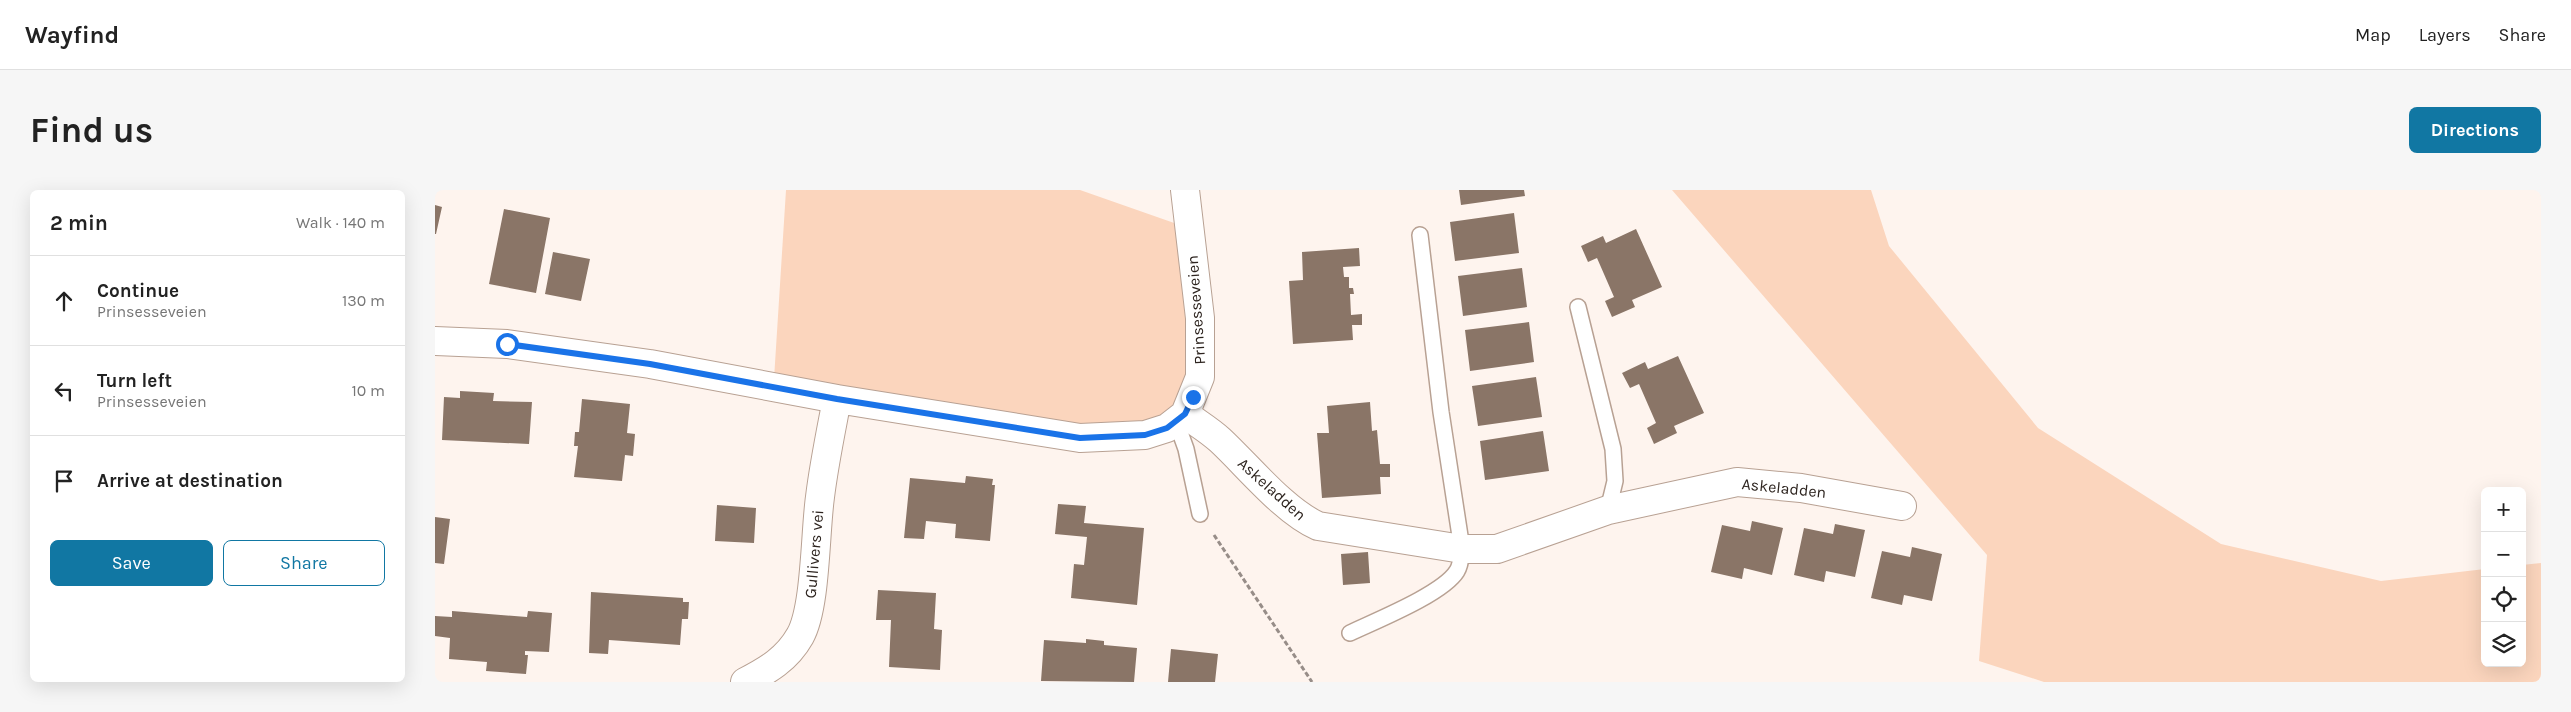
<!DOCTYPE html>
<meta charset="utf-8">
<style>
:root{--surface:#fff;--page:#f6f6f6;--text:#222;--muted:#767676;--line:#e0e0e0;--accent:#1177a3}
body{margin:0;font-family:Karla,sans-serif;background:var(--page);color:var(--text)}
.controls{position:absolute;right:15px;bottom:15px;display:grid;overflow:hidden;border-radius:8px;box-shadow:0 5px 20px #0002}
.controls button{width:45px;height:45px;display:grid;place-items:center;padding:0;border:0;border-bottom:1px solid var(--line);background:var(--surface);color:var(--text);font:25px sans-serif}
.stop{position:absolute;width:15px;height:15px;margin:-11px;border:4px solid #1a73e8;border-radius:50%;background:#fff}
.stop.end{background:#1a73e8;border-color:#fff;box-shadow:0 1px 5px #0008}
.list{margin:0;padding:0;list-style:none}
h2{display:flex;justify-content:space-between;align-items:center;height:65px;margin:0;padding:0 20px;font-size:21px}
h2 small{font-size:16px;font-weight:400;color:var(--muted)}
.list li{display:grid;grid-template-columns:32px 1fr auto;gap:15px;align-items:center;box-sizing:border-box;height:90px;padding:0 20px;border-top:1px solid var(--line)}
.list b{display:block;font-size:19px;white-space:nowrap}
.list p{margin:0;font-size:16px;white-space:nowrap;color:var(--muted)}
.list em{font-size:16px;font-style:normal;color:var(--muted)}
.actions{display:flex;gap:10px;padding:15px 20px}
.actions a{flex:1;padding:11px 0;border:1px solid var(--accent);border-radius:8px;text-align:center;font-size:18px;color:var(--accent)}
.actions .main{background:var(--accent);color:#fff}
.icon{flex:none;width:28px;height:28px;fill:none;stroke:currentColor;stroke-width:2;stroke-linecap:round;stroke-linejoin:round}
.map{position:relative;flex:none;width:2106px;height:492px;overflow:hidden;border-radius:8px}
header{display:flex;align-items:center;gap:30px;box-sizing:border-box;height:70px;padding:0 25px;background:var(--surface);border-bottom:1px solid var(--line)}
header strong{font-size:24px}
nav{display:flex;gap:28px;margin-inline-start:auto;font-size:18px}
.intro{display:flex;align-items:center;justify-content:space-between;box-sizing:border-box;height:120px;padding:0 30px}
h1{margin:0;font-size:35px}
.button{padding:12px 22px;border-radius:8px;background:var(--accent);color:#fff;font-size:18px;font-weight:700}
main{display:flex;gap:30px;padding:0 30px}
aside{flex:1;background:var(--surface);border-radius:8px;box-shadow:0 5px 20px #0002}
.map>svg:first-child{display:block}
.green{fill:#fbd5bd}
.building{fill:#8a7567}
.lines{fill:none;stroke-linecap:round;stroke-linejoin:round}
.service-casing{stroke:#b8a193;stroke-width:18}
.minor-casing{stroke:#b8a193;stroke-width:30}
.path{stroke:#978d88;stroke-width:3;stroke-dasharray:5 2.5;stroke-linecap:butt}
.service{stroke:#fff;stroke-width:15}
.minor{stroke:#fff;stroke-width:28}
.route{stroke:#1a73e8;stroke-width:6}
.labels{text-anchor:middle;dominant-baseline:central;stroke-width:4.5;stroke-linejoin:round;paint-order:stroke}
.street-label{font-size:16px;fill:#2d241f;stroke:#fff}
</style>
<header>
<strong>Wayfind</strong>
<nav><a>Map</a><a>Layers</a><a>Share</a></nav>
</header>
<div class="intro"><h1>Find us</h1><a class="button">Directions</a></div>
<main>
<aside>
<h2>2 min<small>Walk · 140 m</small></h2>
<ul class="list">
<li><svg class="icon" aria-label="ahead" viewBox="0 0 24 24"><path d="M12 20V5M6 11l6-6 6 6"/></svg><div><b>Continue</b><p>Prinsesseveien</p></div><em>130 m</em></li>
<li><svg class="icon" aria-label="left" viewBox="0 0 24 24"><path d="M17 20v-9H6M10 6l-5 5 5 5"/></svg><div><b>Turn left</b><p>Prinsesseveien</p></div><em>10 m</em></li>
<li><svg class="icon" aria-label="arrive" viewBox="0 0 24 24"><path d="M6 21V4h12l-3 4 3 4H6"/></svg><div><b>Arrive at destination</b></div></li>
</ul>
<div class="actions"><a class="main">Save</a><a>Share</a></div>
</aside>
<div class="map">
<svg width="2106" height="492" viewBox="0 0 2106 492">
<rect width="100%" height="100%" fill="#fef4ee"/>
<!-- green -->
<path class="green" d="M351,0H645L742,34C748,85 766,167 744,214C741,220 734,226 729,232L645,241L339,189Z
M1237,0H1436L1454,56L1603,238L1786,354L1946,391L2050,379V473H2087V375L2106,373V492H1609L1544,471L1552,365Z"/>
<!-- building -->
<path class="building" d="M1024,0H1089L1090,6L1026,15Z
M0,15L7,17L1,44H0Z
M69,19L115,28L101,103L54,94Z
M1079,23L1084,63L1020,71L1015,32Z
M1201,39L1227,97L1197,110L1200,117L1177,127L1170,111L1179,107L1162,68L1153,72L1146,56L1168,46L1171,53Z
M924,58L925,76L908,77L909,87H914V98H918L919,104H915L916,125L927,124V135H917L918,150L858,154L854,91L868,90L867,62Z
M118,62L155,69L146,111L110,104Z
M1087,78L1092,117L1028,126L1023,86Z
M1094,132L1099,172L1035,181L1030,140Z
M1243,166L1269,223L1239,236L1242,243L1219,254L1212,238L1221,233L1204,194L1195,198L1187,183L1210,172L1213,179Z
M1101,187L1107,227L1043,236L1037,196Z
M25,201L59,203L58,211L97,212L94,254L7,250L9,207L25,208Z
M147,209L195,214L192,243L200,244L198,266L190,265L187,291L139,287L143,256H139L140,242H144Z
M935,212L937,241L942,240L945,274H955V287H945L946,304L887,308L882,243H894L892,216Z
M1108,241L1114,281L1050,290L1045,251Z
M531,286L558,289L557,295H560L555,351L520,348L521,334L491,331L489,349L469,348L475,288L530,293Z
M623,314L651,316L649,333L709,338L702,415L636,408L639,374L649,375L652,347L620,344Z
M282,315L321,318L319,353L280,351Z
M0,327L15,329L9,374L0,373Z
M1317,331L1348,338L1337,385L1309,378L1307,389L1276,382L1287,335L1315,341Z
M1400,334L1430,340L1420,387L1391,381L1389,392L1359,385L1369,338L1398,344Z
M1477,357L1507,364L1497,411L1469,405L1467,415L1436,408L1447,361L1475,367Z
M933,362L935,393L908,395L906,364Z
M443,400L501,403L499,439L507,440L505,480L454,477L456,430H441Z
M156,402L248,408V412H254L253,429H247L245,455L174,450L173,464L154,463Z
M17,421L92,427L93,421L117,423L114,462L90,461V465H93L91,484L51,481L52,472L14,469L15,448L0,446V426L17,427Z
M651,449L669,451V455L702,458L699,492L606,491L609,450L651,453Z
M736,459L783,464L780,492H733Z"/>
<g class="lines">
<defs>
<path id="service" d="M1143,117L1178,259L1180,291L1173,320
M741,231L751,259L765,324
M915,443C940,431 1008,404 1022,381C1026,375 1026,366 1027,359L1006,222L985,45"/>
<path id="minor" d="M0,151L72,154L215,174L402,209L645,248L710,245L732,238L750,224L765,187V128L750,0
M750,224C762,233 774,240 785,250C813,276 849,321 883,336L1027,359H1062L1173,320L1302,292L1366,298L1467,316
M310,492C333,480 352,469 365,446C381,418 380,342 385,307C389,274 396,241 402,209"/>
</defs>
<!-- service casing -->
<use href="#service" class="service-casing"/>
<!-- minor casing -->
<use href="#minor" class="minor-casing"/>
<!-- path -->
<path class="path" d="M779,345L877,492"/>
<!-- service -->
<use href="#service" class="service"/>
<!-- minor -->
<use href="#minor" class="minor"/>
</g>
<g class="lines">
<!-- route -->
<path class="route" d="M72,154L215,174L402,209L645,248L710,245L732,238L750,224L758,207"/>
</g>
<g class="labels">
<!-- street labels -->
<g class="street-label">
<text transform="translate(761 120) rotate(-94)">Prinsesseveien</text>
<text transform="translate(1349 298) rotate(6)">Askeladden</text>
<text transform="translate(837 299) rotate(42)">Askeladden</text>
<text transform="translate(379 364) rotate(-85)">Gullivers vei</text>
</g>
</g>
</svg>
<div class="controls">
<button>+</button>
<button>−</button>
<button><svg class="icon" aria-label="locate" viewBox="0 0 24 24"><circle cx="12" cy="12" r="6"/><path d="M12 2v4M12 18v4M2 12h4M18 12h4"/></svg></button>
<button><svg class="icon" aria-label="layers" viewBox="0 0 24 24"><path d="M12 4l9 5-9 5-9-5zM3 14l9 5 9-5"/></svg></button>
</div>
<div class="stop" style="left:72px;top:154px"></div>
<div class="stop end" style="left:758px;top:207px"></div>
</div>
</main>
